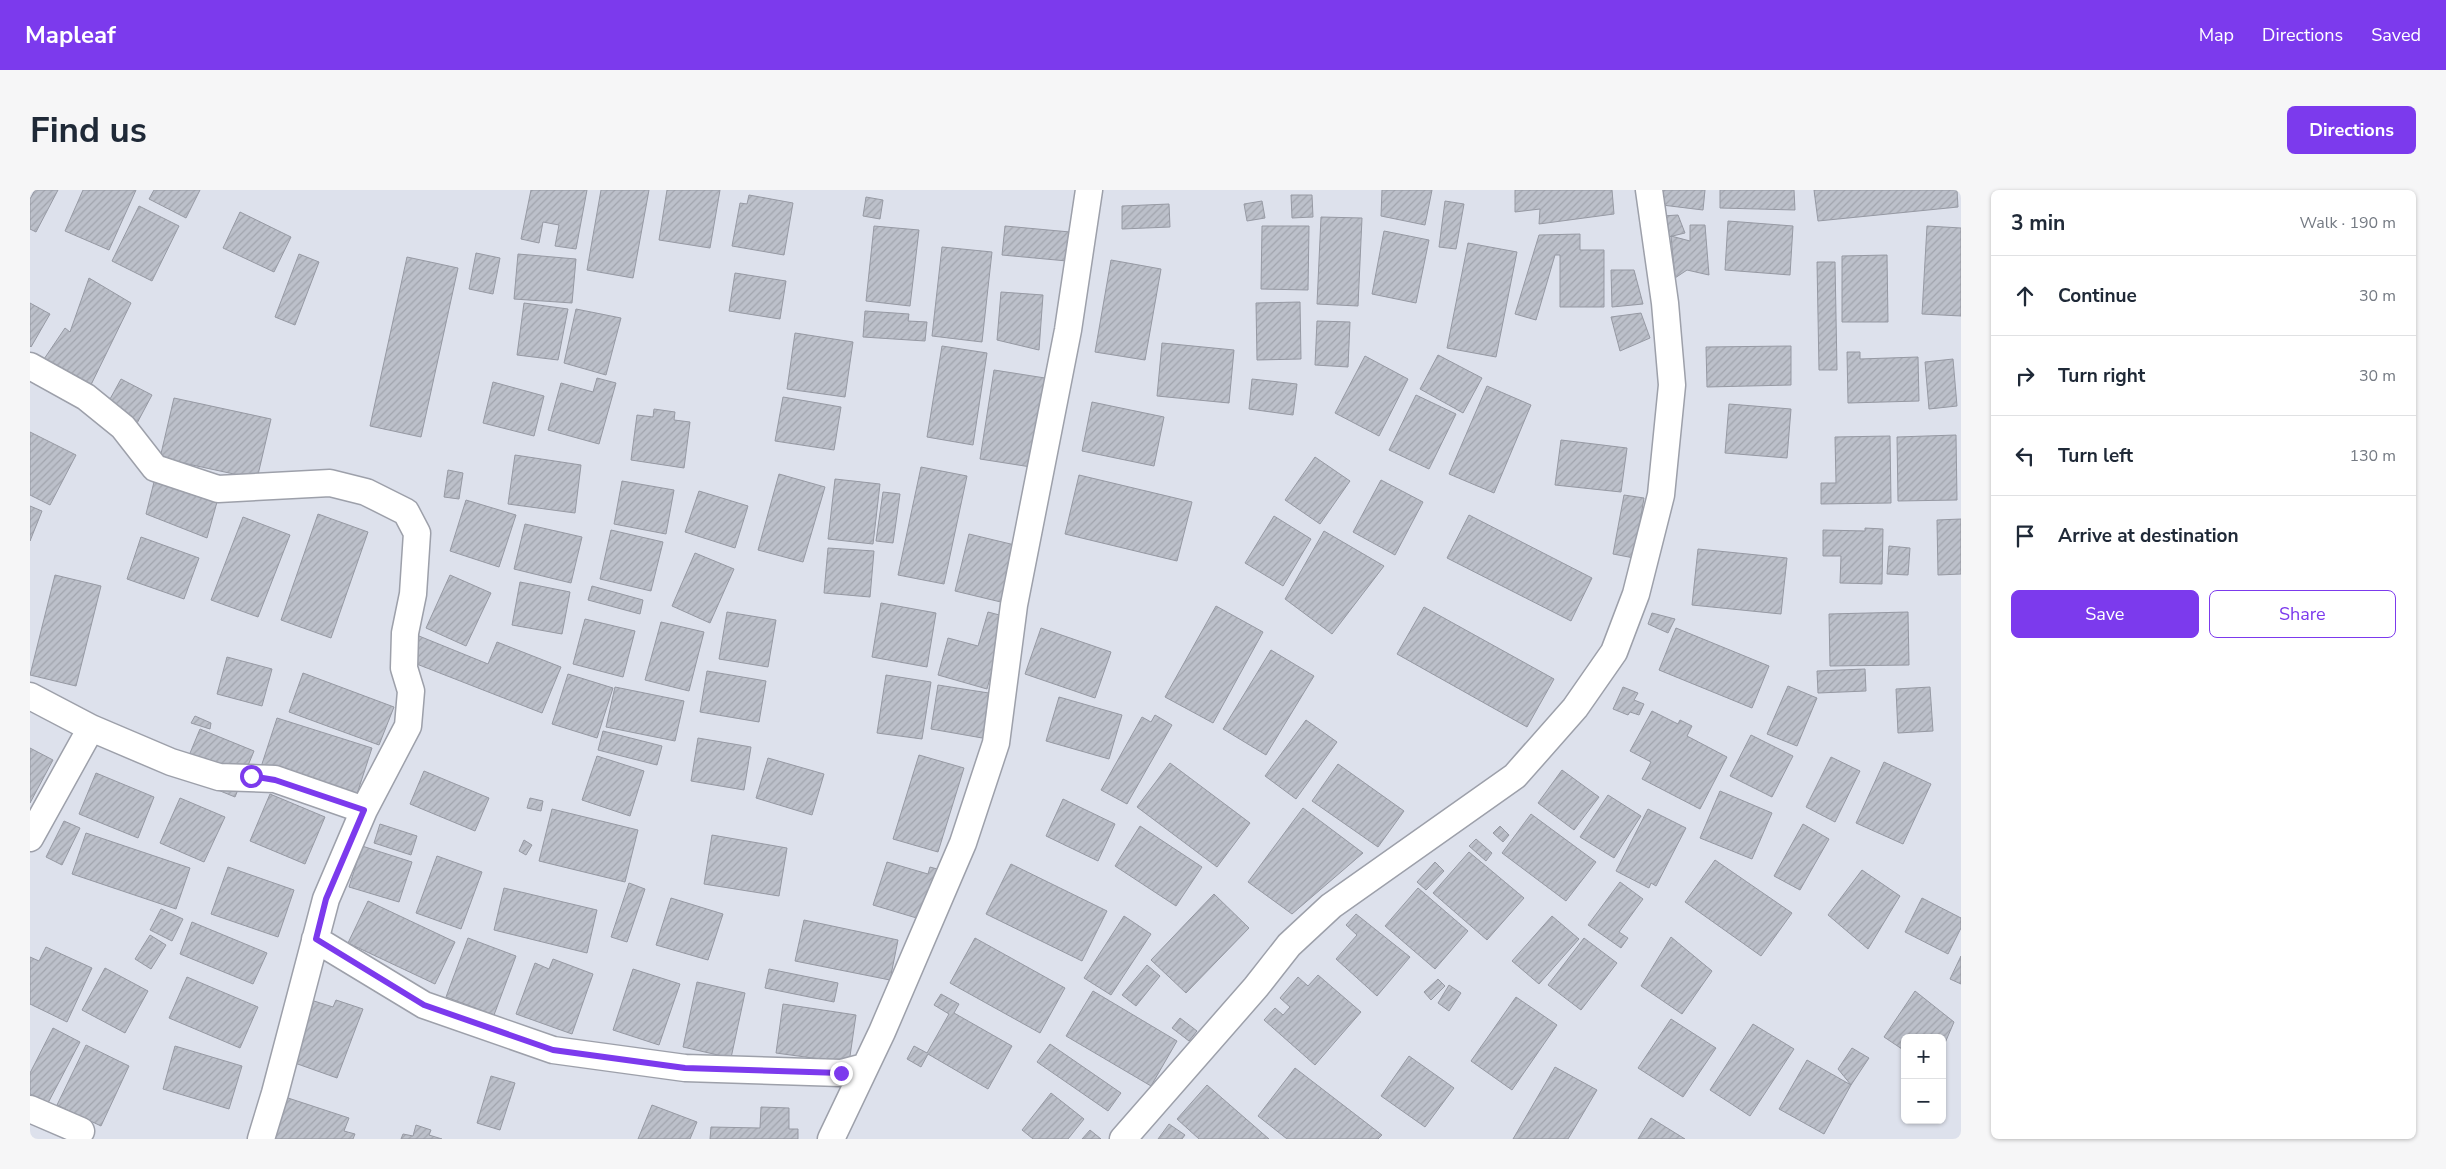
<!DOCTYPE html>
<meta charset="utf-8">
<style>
:root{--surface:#fff;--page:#f6f6f7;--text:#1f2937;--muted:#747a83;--line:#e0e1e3;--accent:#7c3aed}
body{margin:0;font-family:"Nunito Sans",sans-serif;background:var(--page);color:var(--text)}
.controls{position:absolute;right:15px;bottom:15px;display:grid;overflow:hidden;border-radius:8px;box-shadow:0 1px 4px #0004}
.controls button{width:45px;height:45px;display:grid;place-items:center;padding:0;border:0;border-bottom:1px solid var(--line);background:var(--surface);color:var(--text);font:25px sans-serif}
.stop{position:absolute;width:15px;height:15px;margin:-11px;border:4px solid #7c3aed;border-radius:50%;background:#fff}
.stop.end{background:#7c3aed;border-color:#fff;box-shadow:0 1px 5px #0008}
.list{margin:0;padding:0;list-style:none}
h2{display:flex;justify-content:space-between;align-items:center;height:65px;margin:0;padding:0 20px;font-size:21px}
h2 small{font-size:16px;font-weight:400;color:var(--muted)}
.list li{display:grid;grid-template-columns:32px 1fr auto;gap:15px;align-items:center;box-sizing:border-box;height:80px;padding:0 20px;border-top:1px solid var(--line)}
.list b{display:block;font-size:19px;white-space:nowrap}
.list em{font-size:16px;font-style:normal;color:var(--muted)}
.actions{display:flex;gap:10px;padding:15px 20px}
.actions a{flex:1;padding:11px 0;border:1px solid var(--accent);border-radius:8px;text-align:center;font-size:18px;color:var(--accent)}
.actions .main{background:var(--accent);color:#fff}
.icon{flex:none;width:28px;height:28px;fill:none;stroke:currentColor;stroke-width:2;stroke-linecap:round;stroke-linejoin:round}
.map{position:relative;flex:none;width:1931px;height:949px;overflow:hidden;border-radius:8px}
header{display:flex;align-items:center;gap:30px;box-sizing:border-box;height:70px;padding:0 25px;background:var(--accent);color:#fff}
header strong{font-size:24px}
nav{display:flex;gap:28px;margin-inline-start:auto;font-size:18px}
.intro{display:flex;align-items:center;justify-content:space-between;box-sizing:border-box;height:120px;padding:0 30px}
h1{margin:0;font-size:35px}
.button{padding:12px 22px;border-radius:8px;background:var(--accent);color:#fff;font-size:18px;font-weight:700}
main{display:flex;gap:30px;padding:0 30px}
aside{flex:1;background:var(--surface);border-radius:8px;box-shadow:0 1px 4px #0004}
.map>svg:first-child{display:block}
.building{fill:url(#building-hatch);stroke:#9699a3}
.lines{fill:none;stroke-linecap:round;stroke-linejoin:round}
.minor-casing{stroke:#9da0aa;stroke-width:29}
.minor{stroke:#fff;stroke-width:26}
.route{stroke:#7c3aed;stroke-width:6}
</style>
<header>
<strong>Mapleaf</strong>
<nav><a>Map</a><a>Directions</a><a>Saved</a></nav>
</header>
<div class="intro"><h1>Find us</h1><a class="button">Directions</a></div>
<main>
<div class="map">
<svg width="1931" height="949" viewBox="0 0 1931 949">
<defs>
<pattern id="building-hatch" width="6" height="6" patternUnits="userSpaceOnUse" patternTransform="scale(1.25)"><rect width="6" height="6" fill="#bcc0ca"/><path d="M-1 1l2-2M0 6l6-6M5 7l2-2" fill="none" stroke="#a1a4ad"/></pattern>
</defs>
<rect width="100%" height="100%" fill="#dde1ec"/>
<!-- building -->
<path class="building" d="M5,0H28L6,42L0,39V9Z
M53,0H106L79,60L35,41Z
M124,0H170L156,28L119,9Z
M501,0H557L546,59L525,56L529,35L513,32L509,53L491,49Z
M571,0H619L603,88L557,80Z
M637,0H690L680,58L629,50Z
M1352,0H1402L1395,35L1351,26Z
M1485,0H1582L1584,24L1509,34L1510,19L1485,22Z
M1632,0H1675L1673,20L1632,15Z
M1690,0H1764L1765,20L1690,18Z
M1784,0H1927L1928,17L1788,31Z
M719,5L763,13L754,65L702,56L710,13L717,14Z
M1261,5H1282L1283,27L1262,28Z
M836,7L853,10L850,29L833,26Z
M1232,11L1235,28L1217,31L1214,14Z
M1415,11L1434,14L1426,59L1409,57Z
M1139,14L1140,37L1092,39V16Z
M109,16L149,36L122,91L82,71Z
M210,22L261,47L244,82L193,58Z
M1648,25L1655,43L1626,50L1632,26Z
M1291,27L1332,28L1328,116L1287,114Z
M1698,31L1763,36L1760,85L1695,80Z
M1660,35H1675L1679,85L1657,80L1645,88L1641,46L1660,51Z
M844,36L889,40L880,116L836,111Z
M975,36L1040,42L1037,71L972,65Z
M1232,36H1279L1278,100L1231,99Z
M1897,36L1931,38V126L1892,124Z
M1354,41L1399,50L1386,113L1342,104Z
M1550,44V60H1574V117H1530V65H1525L1506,130L1485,124L1509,45Z
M1438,53L1487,62L1466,167L1417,158Z
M912,57L962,62L952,152L902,146Z
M446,63L470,68L463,104L439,99Z
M269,64L289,72L265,135L245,127Z
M488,64L546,69L542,113L484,109Z
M1857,65L1858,132H1812V66Z
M377,67L428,78L391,247L340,236Z
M1081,70L1131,79L1115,170L1065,162Z
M1787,72H1805L1807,180H1789Z
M1581,80H1604L1613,114L1582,117Z
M705,83L756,91L750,129L699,121Z
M59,88L101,113L56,205L10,175L35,138L40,142Z
M971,102L1013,105L1009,160L967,150Z
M1270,112L1271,169L1227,170L1226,113Z
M0,113L20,124L1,157L0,156Z
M494,113L538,119L528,170L487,165Z
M546,119L591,128L576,185L534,173Z
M835,121L879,124L878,131L897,132L895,151L833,147Z
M1611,123L1620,148L1590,161L1581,127Z
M1287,131L1320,132L1318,177L1285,175Z
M765,143L823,152L815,207L757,199Z
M1132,153L1204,160L1199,213L1127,206Z
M912,156L957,163L943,255L897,247Z
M1761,156V195L1677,197L1676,157Z
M1817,162H1830V169L1888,167L1889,211L1818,213Z
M1408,165L1452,188L1433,223L1390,199Z
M1335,166L1378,189L1349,246L1305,223Z
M1923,169L1927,216L1899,219L1895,172Z
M964,180L1015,188L1001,277L950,269Z
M567,188L586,193L569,254L518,240L531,193L563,202Z
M91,189L122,205L105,237L74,220Z
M1222,189L1267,194L1263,225L1219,219Z
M463,192L514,206L504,246L453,233Z
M1457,196L1501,215L1464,303L1419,284Z
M1386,205L1426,224L1399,279L1359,260Z
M753,207L811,217L804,260L745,251Z
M144,208L241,229L227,289L130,268Z
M1062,212L1134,227L1124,276L1052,261Z
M1699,214L1761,219L1757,268L1695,263Z
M624,219L645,222L644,230L660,232L654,278L601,270L607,225L623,227Z
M0,242L46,265L20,315L0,305Z
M1926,245L1927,310L1868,311L1867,247Z
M1860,246L1861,313L1791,314V293H1806L1805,247Z
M1531,250L1597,258L1591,302L1525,295Z
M485,265L551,275L545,323L478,314Z
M1285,267L1320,291L1290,334L1255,310Z
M891,277L937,286L914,394L868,385Z
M418,280L433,283L429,309L414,307Z
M749,284L795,297L773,372L728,360Z
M1049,285L1162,312L1147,371L1035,344Z
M805,289L850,294L843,354L798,349Z
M1351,290L1393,312L1365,365L1323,342Z
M592,291L644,300L636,344L584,334Z
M124,292L187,312L177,348L116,324Z
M669,301L718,316L705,358L655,342Z
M853,302L870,304L863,353L846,351Z
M1594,305L1614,308L1604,368L1583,364Z
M436,310L486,325L469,377L420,361Z
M0,316L12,321L0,351Z
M288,324L338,342L301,448L251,430Z
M1439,325L1562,388L1541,431L1417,368Z
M1244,326L1281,349L1253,396L1215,373Z
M213,327L260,345L228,427L181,410Z
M1931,329V384L1908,385L1907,330Z
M495,334L552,347L541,393L484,379Z
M1835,338L1853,339L1852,394L1810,393L1811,366H1793V340L1835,341Z
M581,340L633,352L621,401L570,389Z
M1294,341L1354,376L1302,444L1255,409Z
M939,344L989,356L975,413L925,401Z
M111,347L169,368L154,409L97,389Z
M1859,356L1880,358L1878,385L1857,384Z
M798,358L844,361L840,407L794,403Z
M1668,359L1757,368L1751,424L1662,415Z
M665,363L704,379L680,433L642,416Z
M25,385L71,396L46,496L0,485Z
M420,385L461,403L436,456L396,438Z
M490,392L540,402L532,444L482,435Z
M562,396L613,410L610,424L558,410Z
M851,413L906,423L897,477L842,467Z
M1186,416L1233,442L1183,533L1135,507Z
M1394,417L1524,489L1497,537L1367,464Z
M697,422L746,430L738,477L689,469Z
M958,422L977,427L957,499L908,485L918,448L948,456Z
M1878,422L1879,475L1800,476L1799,424Z
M1622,423L1645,429L1638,443L1618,434Z
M555,429L605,441L593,487L543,474Z
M631,432L674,442L659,501L615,490Z
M1011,438L1081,462L1065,508L995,484Z
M1646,438L1739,476L1722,518L1629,480Z
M389,446L458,474L467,452L531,477L512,523L379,471Z
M1241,460L1284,486L1236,565L1193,539Z
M197,467L242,479L232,516L187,504Z
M1835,479L1836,501L1788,503L1787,481Z
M677,481L736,491L729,532L670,522Z
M273,483L364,517L349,555L259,522Z
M538,484L583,498L567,548L522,534Z
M856,485L901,492L892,549L847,543Z
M908,495L965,504L958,549L901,539Z
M1758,496L1787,508L1767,556L1737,544Z
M585,497L654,511L645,551L576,537Z
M1593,497L1608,503L1604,510L1614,514L1609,525L1600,522L1598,525L1583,519Z
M1900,497L1903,541L1868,543L1866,499Z
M1029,507L1092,525L1079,569L1016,551Z
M1622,521L1648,534L1650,530L1662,536L1657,546L1697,567L1670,619L1612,589L1621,572L1600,561Z
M1125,525L1142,535L1097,614L1071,600L1112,527L1121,532Z
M165,526L181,533L180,539L161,533Z
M247,528L342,558L326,607L231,577Z
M1276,530L1307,552L1266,609L1235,586Z
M170,539L224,561L205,607L151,585Z
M573,541L632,556L627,575L568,560Z
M1721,545L1763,566L1742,607L1700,586Z
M668,548L721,557L714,600L661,591Z
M0,558L23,570L0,613Z
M889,565L934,578L908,662L863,649Z
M567,566L614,581L600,626L552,610Z
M1801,567L1830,581L1805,632L1776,617Z
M738,568L794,584L782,625L726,608Z
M1854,572L1901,594L1873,654L1826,633Z
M1140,573L1220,633L1187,677L1107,617Z
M1308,574L1374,621L1348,657L1282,611Z
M1532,580L1569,607L1544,640L1508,613Z
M394,581L459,608L445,641L380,614Z
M66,583L124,607L108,648L49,624Z
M1690,601L1742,623L1722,669L1670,648Z
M240,604L295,627L275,674L220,651Z
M1578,605L1611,626L1584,668L1550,647Z
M150,608L195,627L174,672L130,653Z
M500,608L513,611L511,621L497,618Z
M1033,609L1085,634L1068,671L1016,646Z
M1273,618L1333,663L1262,724L1218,692Z
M522,619L608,640L595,692L509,671Z
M1618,619L1656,638L1626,696L1621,693L1619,698L1586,681Z
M1501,624L1566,672L1536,711L1472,663Z
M34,631L50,638L32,675L16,667Z
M350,634L387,646L381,665L344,653Z
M1773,634L1799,649L1770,700L1744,686Z
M1110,636L1172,677L1146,716L1085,676Z
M1470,636L1479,645L1473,652L1463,643Z
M56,643L160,678L146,719L42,684Z
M682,645L757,658L749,706L674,694Z
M1446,649L1462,663L1456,671L1439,656Z
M494,650L502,655L496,665L489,661Z
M332,656L382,672L369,712L319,697Z
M1439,662L1494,708L1457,750L1403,703Z
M407,666L452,682L431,739L386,723Z
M1685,670L1762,723L1731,766L1655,712Z
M857,672L898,684L900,677L921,683L890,729L843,715Z
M1405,672L1414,681L1396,700L1387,692Z
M981,674L1077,721L1052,771L956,724Z
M198,677L264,700L248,747L181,724Z
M1832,680L1870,706L1838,759L1798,725Z
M1590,692L1613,709L1589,742L1598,748L1591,758L1558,735Z
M599,693L615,699L597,752L581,747Z
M474,698L567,720L557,763L464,740Z
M1388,698L1438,741L1405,779L1355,736Z
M1184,704L1219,738L1156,803L1121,770Z
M641,708L693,724L678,770L626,755Z
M1892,708L1931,728V738L1918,764L1875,742Z
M338,711L425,752L405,794L318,753Z
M131,719L153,729L142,751L120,740Z
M1326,724L1380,767L1347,806L1306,769L1327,745L1316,735Z
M1094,726L1121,744L1081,805L1054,788Z
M1522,726L1549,749L1509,794L1482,771Z
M774,730L868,750L860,790L765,771Z
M162,732L237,763L223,794L150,764Z
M120,745L136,755L121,779L105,769Z
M1641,747L1682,781L1652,824L1611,796Z
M438,748L486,766L464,825L416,807Z
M945,748L1035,798L1010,843L920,793Z
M1554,748L1587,773L1551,820L1518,795Z
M16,757L62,778L37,832L0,814V767L9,771Z
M1931,766V794L1920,789Z
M523,769L563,784L542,844L486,824L505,773L519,779Z
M1117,775L1130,786L1106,816L1092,805Z
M75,778L118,801L95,843L52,820Z
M603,779L650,794L629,855L583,840Z
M739,779L808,793L804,812L735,798Z
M1288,785L1331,822L1285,875L1234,830L1245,818L1253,825L1260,817L1250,808L1268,787L1278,796Z
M157,787L228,817L210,858L139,828Z
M1408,789L1415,796L1401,810L1394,802Z
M667,792L715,803L701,868L653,857Z
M1419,795L1431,803L1419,821L1408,813Z
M1063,801L1147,851L1121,896L1036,846Z
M1885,801L1924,832L1912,860V848H1875V861L1854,847Z
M911,804L929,814L924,823L982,856L958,899L898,864L891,877L877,869L884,856L897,863L919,824L904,815Z
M1486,807L1527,835L1482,900L1441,871Z
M306,810L333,819L307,888L262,872L284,811L303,817Z
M753,814L826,825L819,873L746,863Z
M1150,828L1167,841L1159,851L1142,838Z
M1641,829L1686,858L1653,907L1608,878Z
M1723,834L1764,859L1720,926L1680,900Z
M23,838L50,852L18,913L0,904V883Z
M1020,854L1091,903L1078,921L1007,872Z
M56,855L99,876L71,936L27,915Z
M145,856L212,876L199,919L133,899Z
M1822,858L1839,868L1821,895L1808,879Z
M1379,866L1424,898L1395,937L1351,906Z
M1777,870L1821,895L1794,944L1749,919Z
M1525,877L1567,900L1538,949H1483Z
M1265,878L1352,945L1348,949H1257L1228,926Z
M461,886L485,893L470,940L447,933Z
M1177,895L1239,949H1169L1147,929Z
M1021,903L1054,929L1038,949H1003L992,940Z
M252,906L319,928L314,941L325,944L323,949H237Z
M622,915L667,932L660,949H608Z
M731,917L759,918V939H768V949H680L681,937L730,938Z
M1621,928L1655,949H1608Z
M1139,934L1155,945L1152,949H1128Z
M386,935L401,940L399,945L412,949H371L373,944L383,946Z
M1060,940L1071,949H1052Z"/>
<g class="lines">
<defs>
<path id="minor" d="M0,176L56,207L93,237L125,278L188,299L300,293L336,302L376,322L387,343L383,404L375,443L374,478L381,501L378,536L334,620L296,709L245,903L231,949
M0,506L61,538L141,572L189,587L245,589L334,620
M0,648L61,538
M285,749L394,815L523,860L655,878L811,883L834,877
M0,919L51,941
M801,949L852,842L933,653L966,553L984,415L1038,140L1059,0
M1093,949L1226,797L1259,755L1301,716L1485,586L1545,518L1584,462L1606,404L1631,305L1642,195L1635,113L1619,0"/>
</defs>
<!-- minor casing -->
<use href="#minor" class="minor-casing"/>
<!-- minor -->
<use href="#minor" class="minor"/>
</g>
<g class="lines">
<!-- route -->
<path class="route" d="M221,586L245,590L334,620L296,709L286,749L394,815L523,860L655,878L811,883"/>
</g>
</svg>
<div class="controls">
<button>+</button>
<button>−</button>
</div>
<div class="stop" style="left:221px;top:586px"></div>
<div class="stop end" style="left:811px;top:883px"></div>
</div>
<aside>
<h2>3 min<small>Walk · 190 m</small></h2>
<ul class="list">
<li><svg class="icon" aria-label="ahead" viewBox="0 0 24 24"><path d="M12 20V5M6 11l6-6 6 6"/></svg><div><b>Continue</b></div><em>30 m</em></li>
<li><svg class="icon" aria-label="right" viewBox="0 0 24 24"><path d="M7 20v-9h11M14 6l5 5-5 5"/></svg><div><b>Turn right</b></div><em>30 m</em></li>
<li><svg class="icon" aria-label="left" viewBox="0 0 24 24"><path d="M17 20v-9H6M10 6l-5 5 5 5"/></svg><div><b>Turn left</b></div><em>130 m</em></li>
<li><svg class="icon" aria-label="arrive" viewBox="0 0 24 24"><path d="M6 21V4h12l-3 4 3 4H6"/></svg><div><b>Arrive at destination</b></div></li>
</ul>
<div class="actions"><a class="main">Save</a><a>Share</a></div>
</aside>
</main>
